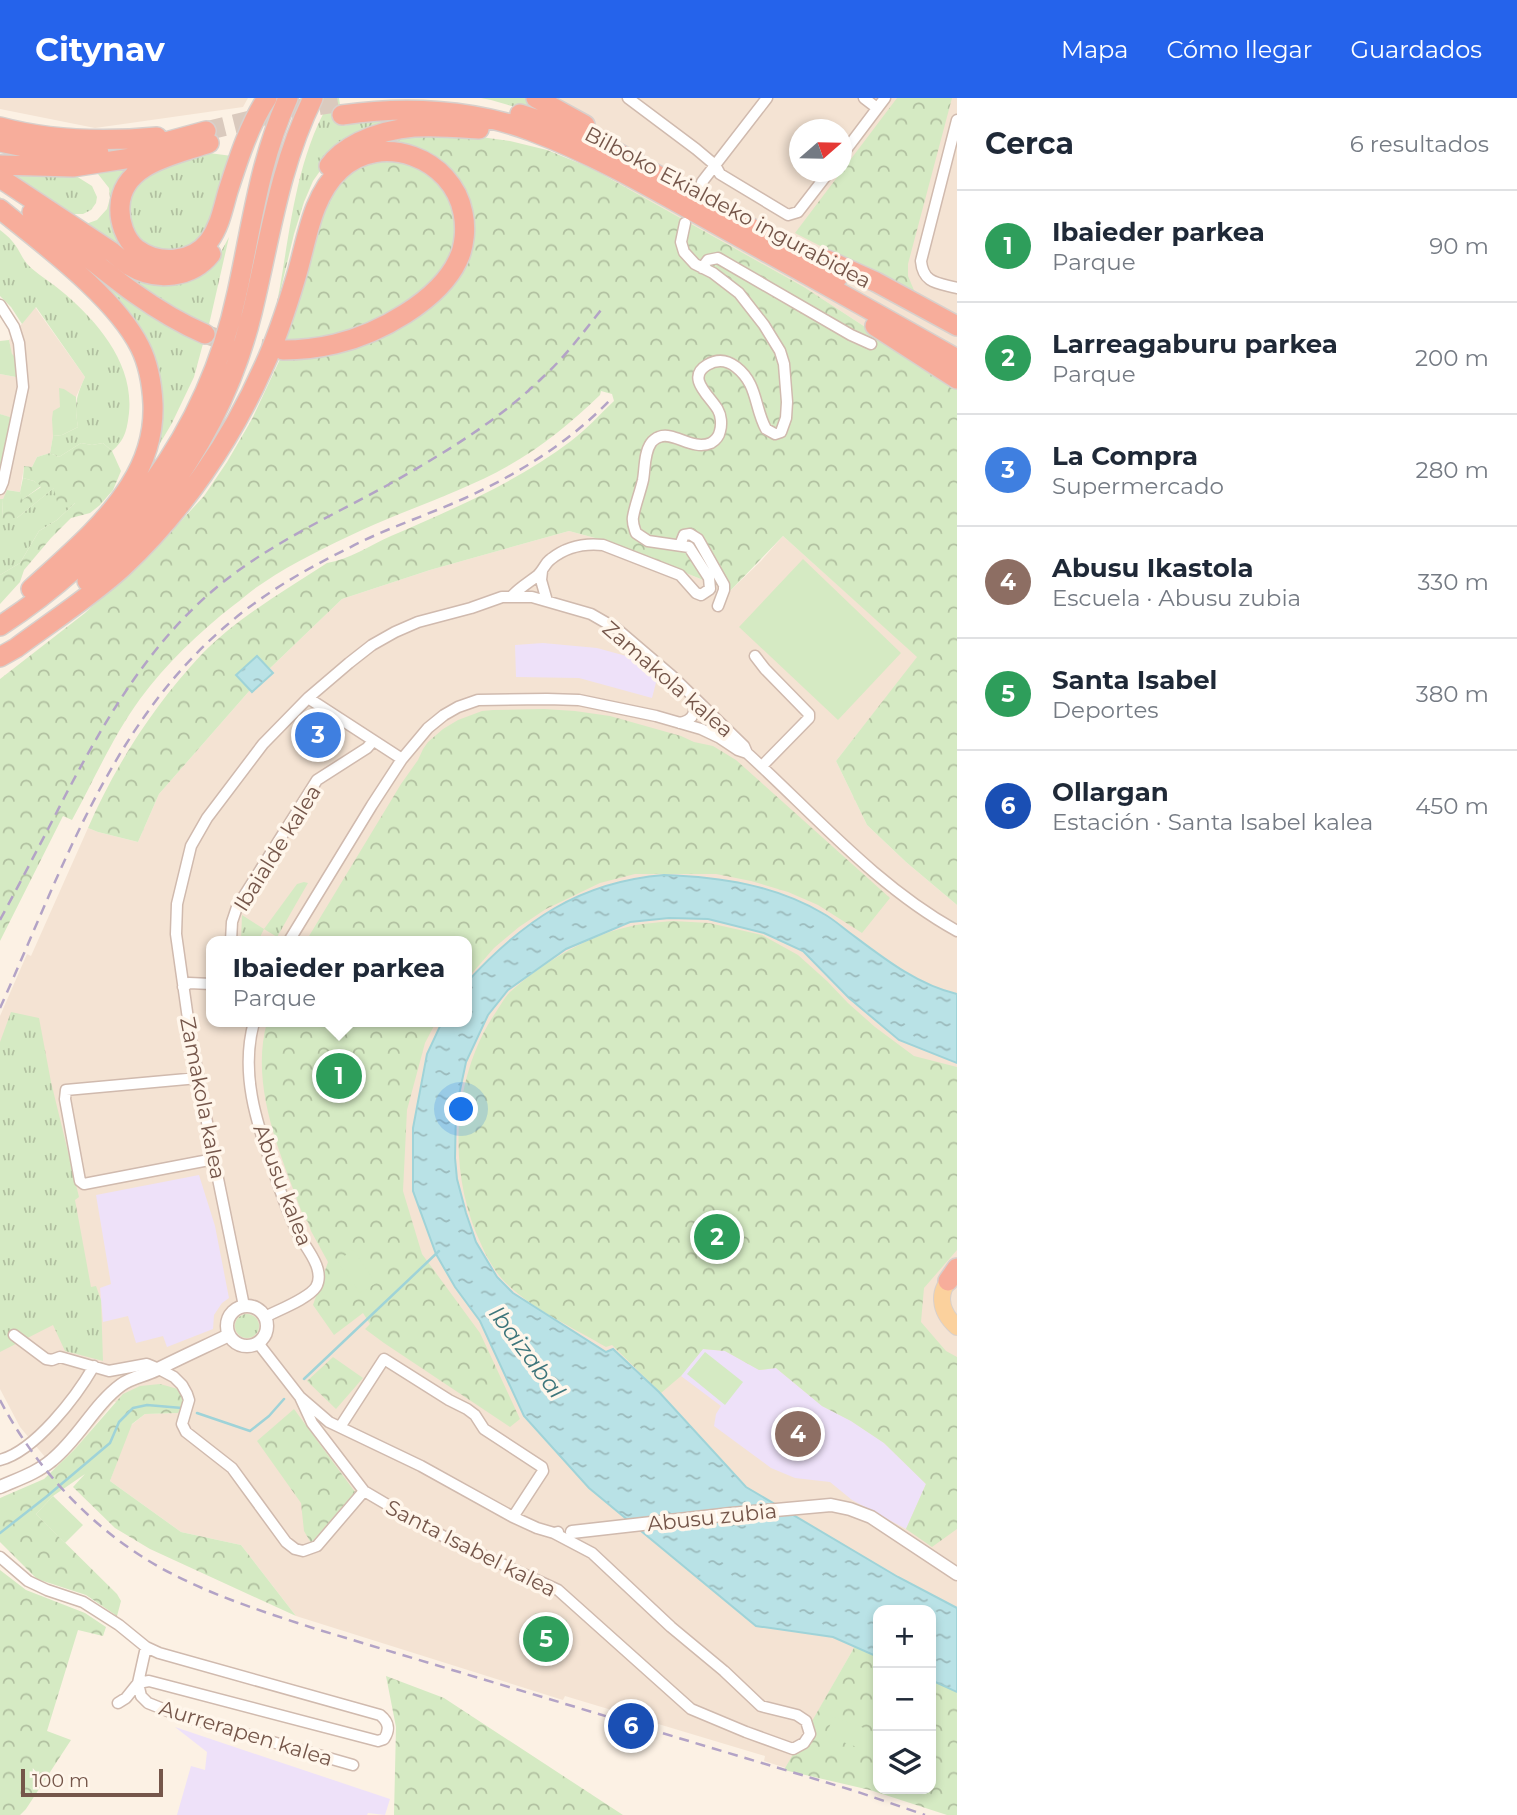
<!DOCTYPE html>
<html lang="es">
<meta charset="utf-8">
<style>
:root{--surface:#fff;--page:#f6f6f7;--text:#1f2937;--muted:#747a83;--line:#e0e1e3;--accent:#2563eb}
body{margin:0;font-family:Montserrat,sans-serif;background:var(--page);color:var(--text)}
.controls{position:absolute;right:21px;bottom:21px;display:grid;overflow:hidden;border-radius:14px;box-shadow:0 4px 10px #0003}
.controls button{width:63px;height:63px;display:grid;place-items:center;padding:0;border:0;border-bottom:2px solid var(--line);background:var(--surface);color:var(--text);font:35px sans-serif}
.compass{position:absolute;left:789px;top:21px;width:63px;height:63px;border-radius:50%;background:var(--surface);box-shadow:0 4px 10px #0003;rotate:70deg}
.scale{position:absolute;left:21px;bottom:18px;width:142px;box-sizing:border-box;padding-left:7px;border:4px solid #75564a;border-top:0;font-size:19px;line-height:24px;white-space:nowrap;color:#75564a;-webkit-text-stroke:5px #fff6eb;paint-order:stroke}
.you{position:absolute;left:462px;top:1012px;width:24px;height:24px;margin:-18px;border:5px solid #fff;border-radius:50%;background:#1a73e8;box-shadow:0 0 0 10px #1a73e833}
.badge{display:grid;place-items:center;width:46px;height:46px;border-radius:50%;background:var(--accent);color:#fff;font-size:23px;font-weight:700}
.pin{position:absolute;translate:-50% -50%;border:4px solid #fff;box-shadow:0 2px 7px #0006}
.popup{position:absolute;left:206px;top:838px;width:266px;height:91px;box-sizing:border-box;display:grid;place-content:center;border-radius:14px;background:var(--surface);filter:drop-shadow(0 2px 5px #0005);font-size:23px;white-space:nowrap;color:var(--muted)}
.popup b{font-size:26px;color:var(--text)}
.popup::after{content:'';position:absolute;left:50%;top:100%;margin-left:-14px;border:14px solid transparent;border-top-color:var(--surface)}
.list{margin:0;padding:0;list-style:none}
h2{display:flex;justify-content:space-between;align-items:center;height:91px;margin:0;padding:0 28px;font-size:30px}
h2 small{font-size:23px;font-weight:400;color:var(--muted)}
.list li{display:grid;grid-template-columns:46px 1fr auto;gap:21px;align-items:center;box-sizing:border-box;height:112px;padding:0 28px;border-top:2px solid var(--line)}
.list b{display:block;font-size:26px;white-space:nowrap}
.list p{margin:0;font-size:23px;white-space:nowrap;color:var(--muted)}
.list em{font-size:23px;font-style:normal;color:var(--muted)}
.icon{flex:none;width:38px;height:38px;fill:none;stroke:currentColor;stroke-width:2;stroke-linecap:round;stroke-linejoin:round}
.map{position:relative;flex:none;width:957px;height:1717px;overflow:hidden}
header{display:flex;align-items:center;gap:42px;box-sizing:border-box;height:98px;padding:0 35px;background:var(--accent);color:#fff}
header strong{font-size:33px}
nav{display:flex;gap:38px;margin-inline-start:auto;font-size:24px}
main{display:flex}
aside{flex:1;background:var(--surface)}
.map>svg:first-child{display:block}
.residential{fill:#f4e3d3;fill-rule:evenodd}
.education{fill:#eee1f9}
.grass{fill:url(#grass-tufts)}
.forest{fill:url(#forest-crowns)}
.garden{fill:#d5eac3}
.water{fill:url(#water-ripples);stroke:#9fd3d8;stroke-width:2}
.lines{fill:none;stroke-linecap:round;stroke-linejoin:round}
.stream{stroke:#9fd3d8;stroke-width:2.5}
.motorway-tunnel{stroke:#dacabe;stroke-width:19;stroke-dasharray:19 10;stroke-linecap:butt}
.minor-casing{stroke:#d0baae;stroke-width:13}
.tertiary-casing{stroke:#d0baae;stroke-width:15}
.primary-casing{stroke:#d8d0cc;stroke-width:18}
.motorway-casing{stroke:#d8d0cc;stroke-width:22}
.minor{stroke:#fff;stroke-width:10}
.tertiary{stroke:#fff;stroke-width:12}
.primary{stroke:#fbd19d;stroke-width:16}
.motorway{stroke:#f7ad9b;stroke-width:19}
.rail{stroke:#b3a3c6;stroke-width:2.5;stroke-dasharray:10 7;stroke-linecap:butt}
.labels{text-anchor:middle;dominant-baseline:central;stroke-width:7;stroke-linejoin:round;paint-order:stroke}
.street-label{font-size:21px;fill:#75564a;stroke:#fff6eb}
.water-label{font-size:23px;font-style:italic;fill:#3d757b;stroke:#fff6eb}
</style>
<header>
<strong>Citynav</strong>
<nav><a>Mapa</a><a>Cómo llegar</a><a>Guardados</a></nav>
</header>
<main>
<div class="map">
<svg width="957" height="1717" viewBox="0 0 957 1717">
<defs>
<pattern id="grass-tufts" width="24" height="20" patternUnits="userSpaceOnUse" patternTransform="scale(1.75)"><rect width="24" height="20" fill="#d5eac3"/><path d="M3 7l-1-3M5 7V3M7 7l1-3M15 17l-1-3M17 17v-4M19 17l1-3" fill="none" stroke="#b1c0a0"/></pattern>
<pattern id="forest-crowns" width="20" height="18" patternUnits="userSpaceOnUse" patternTransform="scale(1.75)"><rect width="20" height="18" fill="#d5eac3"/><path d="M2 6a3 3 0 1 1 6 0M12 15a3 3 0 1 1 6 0" fill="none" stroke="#b1c0a0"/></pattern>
<pattern id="water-ripples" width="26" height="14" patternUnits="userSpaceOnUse" patternTransform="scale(1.75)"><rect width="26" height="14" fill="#b9e2e6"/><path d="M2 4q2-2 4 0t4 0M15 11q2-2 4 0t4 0" fill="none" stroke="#9bbabc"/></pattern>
</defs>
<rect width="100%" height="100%" fill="#fcf1e4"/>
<!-- residential -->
<path class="residential" d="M0,0H248L243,9L95,30L0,11Z
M527,0H957V289L804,189L591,70L567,24ZM800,32H842V74H800Z
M35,209L85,279L76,299L53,338L50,355L37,359L32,369L24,368L20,394L8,392L3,401H0V377L12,320L0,316V276L16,279L9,242Z
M569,433L610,444L730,493L761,463L783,438L918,559L836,663L867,727L906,764L957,807V1510L898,1479L855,1548L786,1670L764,1663L765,1658L565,1598L563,1602L296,1518L241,1447L181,1434L110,1383L130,1328L145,1316L178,1315L114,1304L74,1352L55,1371L20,1329L0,1291V918L27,856L31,858L88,730L98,734L138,744L159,696L265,575L342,501L430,472ZM211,843H467V924H211Z"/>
<!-- education -->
<path class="education" d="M543,545L597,550L648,564L658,577L652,600L579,580L516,579L515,547Z
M199,1077L215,1128L229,1200L222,1205L214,1217L213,1231L167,1249L163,1238L136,1245L128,1218L103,1224L100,1190L111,1186L96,1097Z
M703,1251L725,1253L759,1272L776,1270L822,1308L851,1323L884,1345L926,1386L906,1431L852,1402L830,1384L795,1380L771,1370L714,1328L716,1316L721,1308L681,1278Z
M175,1629L390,1701L385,1717L368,1715L367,1717H177L191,1668L205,1672L207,1654Z"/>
<!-- grass -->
<path class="grass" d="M332,0H339L343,28L370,22L402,20L327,63L313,83L304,104L294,136L273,224C290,149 291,67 332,0Z
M481,0H527L567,24L491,2Z
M209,55L232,58L208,131L188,151L163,154L139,144L128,117L132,93L142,82L154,73Z
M137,67L122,85L140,166L80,128L97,122L107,111L110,100L109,90L98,76Z
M4,76L30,78H76L92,88L97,99L96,105L91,112L83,116H68Z
M0,99L65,149L204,242L194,279L172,325L148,366L152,262L0,106Z
M0,132C4,135 9,139 12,143C20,152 21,160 30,169C41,179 54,186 65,196C99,225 134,267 129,315C127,332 125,342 112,353L103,345L92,347L81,345L59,359L50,355L53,338L62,337L78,329C74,307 76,299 85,279L36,209L22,226L11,209L0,198Z
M229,139L208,231L166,209L88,149L216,163Z
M55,389L76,404L57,422L39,433L20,465L0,477V401H3L2,420H17Z
M304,784L308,785L277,839L264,831L258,843H241L242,817L264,831L297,786Z
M11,914L39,920L51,984L79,1099L75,1102L91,1189L96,1188L101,1202L103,1263L65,1253L53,1227L0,1254V944Z
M235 1228a12 12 0 1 1 24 0a12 12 0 1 1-24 0Z"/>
<!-- forest -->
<path class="forest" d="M897,0H952L908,166V178L916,197L795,135Z
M459,36L510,43L547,52L591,70L804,189L957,289V807L906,764L867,727L836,663L917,559L783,438L730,493L610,444L569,433L430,472L342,501L265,575L159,696L138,744L98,734L88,730C116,666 154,607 202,556C236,521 285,492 327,465C348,462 371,447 391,438C453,411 517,384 571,343C587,331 600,316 614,303L612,296L601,293L600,297C572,324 542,349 508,368C462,394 410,410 362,432C328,448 294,464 263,485C253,491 243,500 234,507C199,534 166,566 140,601C113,638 94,682 72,722L63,718L0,843V581L85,515L168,437L204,398L227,364L252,321L281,259L303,189L314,143L341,65L388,38Z
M81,345L92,347L103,345L112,353L121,373L113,392L100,407L90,415L71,420L51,440L24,472L20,484L0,506V477L20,465L39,433L57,422L75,405L57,404L54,390L17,420L2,421L3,401L7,392L20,394L23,401L41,389L34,383L23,380L24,368L32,369L37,359L50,355L59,359Z
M544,611L575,613L610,618L681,638L694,644L713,648L736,662L890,800L862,835L818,807L788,794L751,783L716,776H635L600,785L546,811L519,829L494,850L467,881V843H306L401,686L418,662L423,651L428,644L443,631L458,622L482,613L493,612Z
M673,823L709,825L762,837L798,857L827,883L848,905L875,929L914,958L957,969V1152L924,1190L921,1224L946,1253L957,1259V1431L932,1449L906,1431L926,1386L884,1345L851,1323L822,1308L776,1270L759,1272L725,1253L703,1251L681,1278L661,1295L612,1247L606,1249C571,1228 531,1211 503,1182C494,1172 486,1158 481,1146C448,1076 451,986 492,920C498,912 503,901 510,894C545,863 590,836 636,827C648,825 661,824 673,823Z
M267,924H436L425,945L407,1012L403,1093L422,1156L480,1235L520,1321L510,1329L384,1245L365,1231L370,1226L363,1215L334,1237L313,1207L328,1164L311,1133L308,1124L304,1120C282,1059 249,990 267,924Z
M333,1259L363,1280L336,1311L307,1283Z
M160,1286L178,1291L184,1303L178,1315L145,1316L132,1326L110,1383L181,1434L241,1447L296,1518L150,1451L115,1430L73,1389L85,1376L53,1398L36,1416L117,1496L121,1503L117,1518L86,1497L37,1481L0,1444V1400L44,1381L74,1352L123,1296L140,1288Z
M294,1311L355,1394L311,1445L304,1433L301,1405L257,1343Z
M0,1472L26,1492L85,1515L106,1529L103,1538L78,1532L47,1633L71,1642L26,1711L20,1717H0Z
M855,1548L878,1559V1691H931V1582L957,1594V1717H947L870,1692L784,1672Z
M386,1578L444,1600L623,1717H394L396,1629Z"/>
<!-- garden -->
<path class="garden" d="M9,242L12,256L15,259L16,279L0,276V243Z
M59,290L64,291L76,299V315L78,329L62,337L53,338L52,321L53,313L60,309Z
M0,316L13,320L0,377Z
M23,380L34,383L41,388L22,402L20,394Z
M803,461L901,555L838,622L739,529Z
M353,1152L376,1185L360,1195L337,1163Z
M705,1254L743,1284L725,1307L687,1276Z
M53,1398L83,1427L65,1445L36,1416Z
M535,1515L567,1522L558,1566L526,1559Z
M833,1619L864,1630L857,1649L826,1638Z
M877,1623L878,1624V1655L867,1651Z"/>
<!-- water -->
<path class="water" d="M257,558L273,575L252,594L236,577Z
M664,777C721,779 775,787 824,816C833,821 842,829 850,835C882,859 917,887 957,896V965L899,942L849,900L803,853L764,835L708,821L669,820L630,824L566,851L508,892L488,917L466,964L456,1011L455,1060L457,1081L466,1115L476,1144L497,1179L513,1195L606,1254L613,1251L659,1294L746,1389L898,1479L957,1510V1594L931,1582V1512H878V1559L833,1539L756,1528L589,1390L524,1318L480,1223L455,1189L436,1156L413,1093V1030L427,956L442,924H467V884C523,823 579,784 664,777Z"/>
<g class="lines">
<!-- stream -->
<path class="stream" d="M304,1281L439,1153
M197,1315L250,1333L269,1318L284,1301
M0,1435L46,1399L110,1345L119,1324L133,1310L147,1307L182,1310"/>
<!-- motorway-tunnel -->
<path class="motorway-tunnel" d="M206,33L291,12L341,4
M205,236C232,246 254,251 283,252"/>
<defs>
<path id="minor" d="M628,0L696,51L715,67L720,76L788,117L798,114L829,74
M864,0L877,10
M957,22L921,163C923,186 939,185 957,190
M842,57L885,0
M702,84L767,0
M702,170L708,162L718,160L851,237L871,246
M0,207L14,229L19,245L23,289L3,384L0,391
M680,447L684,437L690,436L698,441L724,487V492L718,508
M542,473L541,482L547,503
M511,499C519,490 528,485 537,478C543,473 545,465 551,461C566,449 584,445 603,447L680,477L696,495L701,497L710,491L709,480L689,449L648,443L636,435C634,429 632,425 633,419C635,407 640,395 643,382C645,371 644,355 651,345C652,343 656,340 659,339C674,333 692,353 711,345C716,342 719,338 720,333C722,326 721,317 718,312C711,299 685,280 707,267C717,261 727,262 736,269C758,286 754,309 766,331L775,336L781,334L786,320L787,304L784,266L780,253L764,227L739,195L713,175L695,166L684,154L681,144L685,125
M755,558L765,571L809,616V620L762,668
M308,600L402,661
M680,625C695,622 696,613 693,599
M231,843L232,824L237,809L317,682L367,650L373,643
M289,843L372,707L402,661L428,630L444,617L458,609L478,602L547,601L579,602L656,618L701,631L720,640L738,652L747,655
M183,889L189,885L211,886
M254,924C240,974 256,1024 273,1071C280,1093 288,1115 298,1136C306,1150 326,1172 316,1189C308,1201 278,1212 265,1219
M198,980L66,992L65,1001L80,1083L84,1086L214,1061
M244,1208L214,1061L190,935L176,836L177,806L191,748L207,720L263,646L308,600L349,565L372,547L395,534L418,524L471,510L502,499H532L591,516L617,531L672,578L744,648L747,655C815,717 876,788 957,833
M14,1237L46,1261L52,1262L60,1259L109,1273L147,1266L159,1271L174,1279L182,1287L187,1296L189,1302L182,1326L186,1334L232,1370L286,1444L295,1451L303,1453L317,1448L364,1393
M258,1245L300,1299L329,1324L421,1368L513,1419L537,1430L554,1435L558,1434
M300,1299L312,1325L364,1393L398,1413L450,1442L558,1492L691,1611L746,1634L793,1651L804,1645L810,1636L806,1623L797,1617L761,1608L724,1573L671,1529L592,1455L554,1435
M340,1329L384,1261L449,1302L467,1311L475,1317L484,1331L542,1369L543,1373L513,1419
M0,1362C35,1353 76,1299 94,1268
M0,1459L28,1483L47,1492L83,1504L119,1527L146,1549L159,1555L380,1617C389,1624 390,1632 384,1641L378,1643L149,1583L138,1585
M146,1549L138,1585L141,1598L148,1605L178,1617L353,1667
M118,1605L126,1600L138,1585"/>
<path id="tertiary" d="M227 1228a20 20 0 1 1 40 0a20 20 0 1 1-40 0Z
M0,1389C18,1381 37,1375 52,1362C79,1340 94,1307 121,1287C132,1279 144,1278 156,1272C180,1260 204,1249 229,1237
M572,1434L731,1416L831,1407L850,1411L871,1419L957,1476"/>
<path id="primary" d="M955,1177C936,1192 939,1213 957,1229"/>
<path id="motorway" d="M536,0L585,27
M520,16L563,30L611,51L838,179
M342,17C405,8 472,11 531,33C601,59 665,98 730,134C806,176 882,218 957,261
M0,29C52,43 103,44 157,39
M0,44C33,52 66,56 99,55
M209,45C176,57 122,65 120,108C119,123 125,142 137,151C159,167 192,165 209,143C220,128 223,110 228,93C238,62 249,27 267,0
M140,51L206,33
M0,67L73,69L157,56
M329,68C336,58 347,50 359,44C400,24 435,28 479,31
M0,80L112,154C118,159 124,164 130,168C156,184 192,180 211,156
M0,111C44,147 115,199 140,249C149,267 152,286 153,306C154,335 146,362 130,387C105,427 66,459 31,491
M32,114C87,157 140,208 205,236
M827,162L876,184L957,228
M875,228L957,281
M87,483C167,409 226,322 252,215C270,141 279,69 313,0
M0,528C120,450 207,336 237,195C252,127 259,64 288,0
M0,559L16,550C51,524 90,499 122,470C182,414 231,343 264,268C277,240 287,209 296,179C307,143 311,99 340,72C381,33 453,60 463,115C466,129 465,148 458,162C439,203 378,236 335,246C318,250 300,252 283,252
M948,1183L957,1170"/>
</defs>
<!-- minor casing -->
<use href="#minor" class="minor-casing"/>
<!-- tertiary casing -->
<use href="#tertiary" class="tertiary-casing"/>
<!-- primary casing -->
<use href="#primary" class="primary-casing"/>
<!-- motorway casing -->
<use href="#motorway" class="motorway-casing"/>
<!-- minor -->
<use href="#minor" class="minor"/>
<!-- tertiary -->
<use href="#tertiary" class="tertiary"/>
<!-- primary -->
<use href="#primary" class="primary"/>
<!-- motorway -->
<use href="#motorway" class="motorway"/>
<!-- rail -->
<path class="rail" d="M0,822C22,781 43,741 64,700C106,620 151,542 222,485C272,445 331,418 386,388C441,357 497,324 542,280C564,260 582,236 601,212
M0,910C61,775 110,626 227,527C263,496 304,472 347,451C384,431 425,418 463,401C518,376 569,345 611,301
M0,1302C36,1371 93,1432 161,1470C210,1497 264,1514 316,1531L855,1693L925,1717"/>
</g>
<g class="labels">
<!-- street labels -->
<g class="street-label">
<text transform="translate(728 109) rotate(28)">Bilboko Ekialdeko ingurabidea</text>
<text transform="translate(668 581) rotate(41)">Zamakola kalea</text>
<text transform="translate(277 750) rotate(-58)">Ibaialde kalea</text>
<text transform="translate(203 1000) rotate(79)">Zamakola kalea</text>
<text transform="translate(283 1087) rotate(69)">Abusu kalea</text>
<text transform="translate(712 1419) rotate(-6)">Abusu zubia</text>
<text transform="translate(471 1450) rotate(27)">Santa Isabel kalea</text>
<text transform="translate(246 1635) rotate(17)">Aurrerapen kalea</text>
</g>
<!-- water labels -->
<g class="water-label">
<text transform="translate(527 1254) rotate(53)">Ibaizabal</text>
</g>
</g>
</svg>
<div class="controls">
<button>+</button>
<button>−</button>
<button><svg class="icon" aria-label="layers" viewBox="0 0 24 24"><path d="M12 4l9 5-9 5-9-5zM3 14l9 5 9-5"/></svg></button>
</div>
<svg class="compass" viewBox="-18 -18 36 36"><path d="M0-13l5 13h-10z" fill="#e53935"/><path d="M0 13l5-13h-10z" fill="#747a83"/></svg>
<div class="scale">100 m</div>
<div class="you"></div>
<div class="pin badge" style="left:339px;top:978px;background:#2e9e5b">1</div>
<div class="popup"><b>Ibaieder parkea</b>Parque</div>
<div class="pin badge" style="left:717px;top:1139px;background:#2e9e5b">2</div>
<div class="pin badge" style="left:318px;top:637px;background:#3f7fe0">3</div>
<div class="pin badge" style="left:798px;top:1336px;background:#8d6e63">4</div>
<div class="pin badge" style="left:546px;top:1541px;background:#2e9e5b">5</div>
<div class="pin badge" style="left:631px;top:1628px;background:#1a4fb4">6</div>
</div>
<aside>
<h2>Cerca<small>6 resultados</small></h2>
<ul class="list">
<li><span class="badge" style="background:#2e9e5b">1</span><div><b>Ibaieder parkea</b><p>Parque</p></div><em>90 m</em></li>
<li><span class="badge" style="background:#2e9e5b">2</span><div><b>Larreagaburu parkea</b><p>Parque</p></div><em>200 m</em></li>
<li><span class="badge" style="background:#3f7fe0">3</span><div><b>La Compra</b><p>Supermercado</p></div><em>280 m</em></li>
<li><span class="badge" style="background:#8d6e63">4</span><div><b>Abusu Ikastola</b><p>Escuela · Abusu zubia</p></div><em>330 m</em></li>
<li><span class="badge" style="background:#2e9e5b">5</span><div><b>Santa Isabel</b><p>Deportes</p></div><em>380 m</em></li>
<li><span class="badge" style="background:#1a4fb4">6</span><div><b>Ollargan</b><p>Estación · Santa Isabel kalea</p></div><em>450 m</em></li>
</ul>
</aside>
</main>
